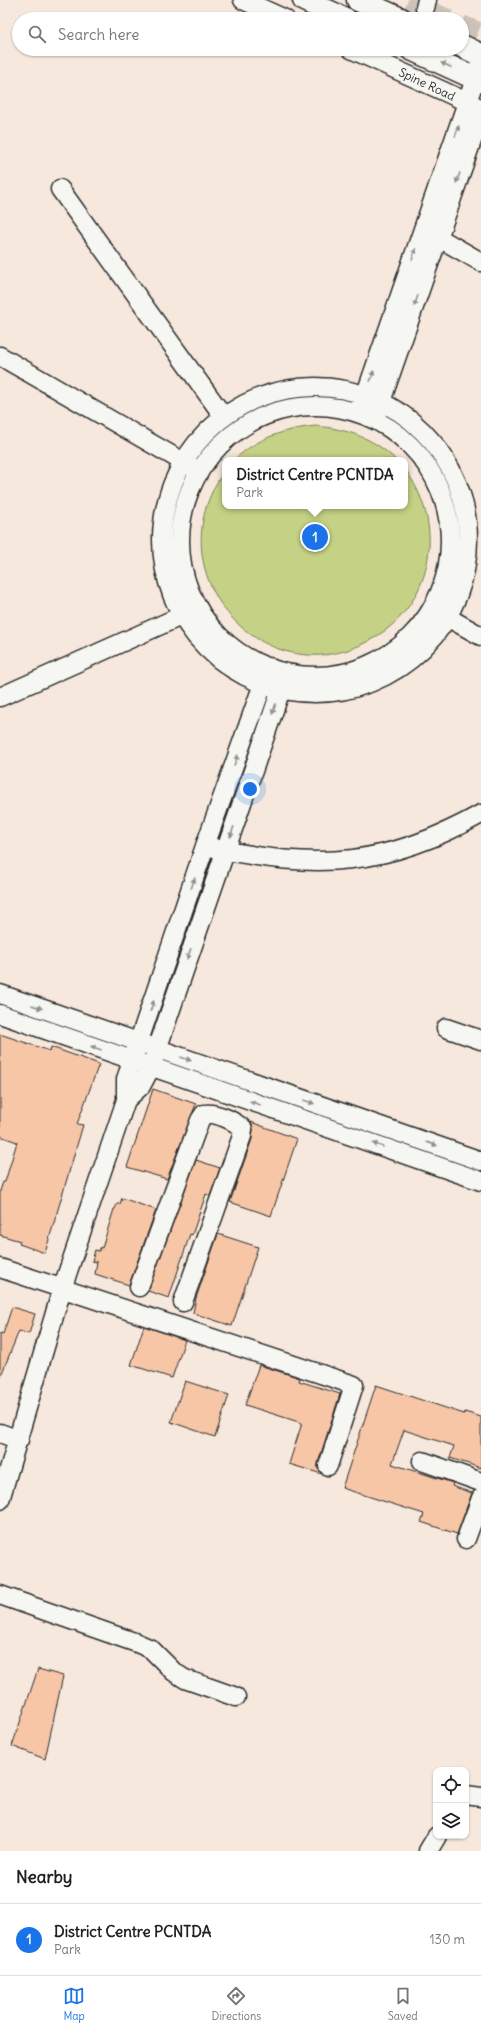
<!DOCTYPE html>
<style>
:root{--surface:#fff;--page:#f6f6f6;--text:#202124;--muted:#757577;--line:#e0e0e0;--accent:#1a73e8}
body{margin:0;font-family:Delius,sans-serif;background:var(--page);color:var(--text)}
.controls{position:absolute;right:12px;bottom:12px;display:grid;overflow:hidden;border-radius:8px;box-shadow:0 1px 3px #0004}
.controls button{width:36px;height:36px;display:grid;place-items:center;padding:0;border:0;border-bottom:1px solid var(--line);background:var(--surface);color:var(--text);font:20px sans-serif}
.you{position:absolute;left:250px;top:789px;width:14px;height:14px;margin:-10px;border:3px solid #fff;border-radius:50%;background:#1a73e8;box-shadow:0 0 0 6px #1a73e833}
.badge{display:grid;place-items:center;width:26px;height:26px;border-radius:50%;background:var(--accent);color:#fff;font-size:13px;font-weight:700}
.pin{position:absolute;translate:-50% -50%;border:2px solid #fff;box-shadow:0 1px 4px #0006}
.popup{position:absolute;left:222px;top:457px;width:186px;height:52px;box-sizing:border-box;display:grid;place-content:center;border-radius:8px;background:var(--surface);filter:drop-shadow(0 1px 3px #0005);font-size:13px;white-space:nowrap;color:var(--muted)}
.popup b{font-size:15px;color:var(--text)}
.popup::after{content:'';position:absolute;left:50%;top:100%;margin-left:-8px;border:8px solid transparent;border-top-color:var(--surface)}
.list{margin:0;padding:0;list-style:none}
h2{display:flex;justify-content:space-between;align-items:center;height:52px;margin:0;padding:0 16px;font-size:17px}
h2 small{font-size:13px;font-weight:400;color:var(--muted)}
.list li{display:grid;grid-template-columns:26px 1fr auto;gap:12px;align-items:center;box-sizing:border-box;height:72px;padding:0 16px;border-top:1px solid var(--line)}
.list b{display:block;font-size:15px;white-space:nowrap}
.list p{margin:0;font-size:13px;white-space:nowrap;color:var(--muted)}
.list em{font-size:13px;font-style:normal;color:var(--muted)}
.icon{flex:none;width:22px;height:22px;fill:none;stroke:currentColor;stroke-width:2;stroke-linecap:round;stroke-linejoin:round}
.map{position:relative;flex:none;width:481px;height:1851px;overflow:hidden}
.search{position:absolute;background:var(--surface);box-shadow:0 1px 3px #0004;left:12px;right:12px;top:12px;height:44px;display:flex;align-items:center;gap:10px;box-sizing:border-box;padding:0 14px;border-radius:22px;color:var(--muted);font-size:15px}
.sheet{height:124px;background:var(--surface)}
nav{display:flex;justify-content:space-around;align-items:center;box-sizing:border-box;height:56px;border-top:1px solid var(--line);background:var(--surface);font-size:11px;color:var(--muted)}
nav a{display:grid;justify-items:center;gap:2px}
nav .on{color:var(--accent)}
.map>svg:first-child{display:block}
.green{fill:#c5d185;stroke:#787e58}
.building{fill:#f7c6a7;stroke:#2b2b2b}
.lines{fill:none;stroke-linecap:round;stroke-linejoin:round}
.minor-tunnel{stroke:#cdc2b9;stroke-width:18;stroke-dasharray:18 9;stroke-linecap:butt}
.minor-casing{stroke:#2b2b2b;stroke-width:21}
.major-casing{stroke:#2b2b2b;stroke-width:25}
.minor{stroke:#f6f6f2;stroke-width:18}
.major{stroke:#f6f6f2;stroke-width:22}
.oneway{fill:#90908e}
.labels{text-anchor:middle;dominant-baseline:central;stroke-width:3;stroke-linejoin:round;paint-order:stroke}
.street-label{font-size:12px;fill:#2b2b2b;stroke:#f6f6f2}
</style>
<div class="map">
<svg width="481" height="1851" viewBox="0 0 481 1851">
<rect width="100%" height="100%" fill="#f6e8dc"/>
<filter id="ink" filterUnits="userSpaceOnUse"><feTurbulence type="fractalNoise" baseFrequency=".025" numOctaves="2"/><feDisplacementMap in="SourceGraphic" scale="8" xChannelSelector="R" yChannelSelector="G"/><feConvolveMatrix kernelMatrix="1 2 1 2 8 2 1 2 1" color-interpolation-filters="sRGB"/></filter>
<g filter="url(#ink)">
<!-- green -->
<path class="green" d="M316,426C347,429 374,438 396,460H234C257,438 285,429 316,426Z
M405,469C427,500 435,535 425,572C418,597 402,620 380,634C273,707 148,577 225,470V506H405Z"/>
<!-- building -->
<path class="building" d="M0,1034L50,1051L51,1047L99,1064L77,1124L83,1125L45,1253L19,1244L20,1241L0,1235V1191L3,1182H5L17,1142L0,1136Z
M153,1089L196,1104L167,1179L127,1167Z
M251,1122L297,1139L271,1216L230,1202L252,1139L253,1130Z
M196,1160L220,1168L210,1196L206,1194L192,1235L190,1234L169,1298L148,1291Z
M122,1198L156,1210L129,1285L95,1274L97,1262L92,1261L95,1250L99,1251L100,1247L102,1248L114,1209H115L117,1204H120Z
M218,1234L258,1247L232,1326L193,1313L196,1298Z
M12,1307L35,1314L29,1334L19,1331L0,1378V1333L3,1334Z
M144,1326L185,1340L172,1378L131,1365Z
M259,1365L300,1378L299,1381L340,1394L318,1463V1469L322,1474L289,1464L302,1423L245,1405Z
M185,1381L229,1395L215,1437L171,1422Z
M376,1385L464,1414L465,1412L481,1417V1468L450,1458L454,1446L404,1430L392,1464L453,1483L452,1486L472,1493L457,1534L421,1522L424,1514L342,1488Z
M38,1669L63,1676L45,1759L12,1746Z"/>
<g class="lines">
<!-- minor-tunnel -->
<path class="minor-tunnel" d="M408,0L450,19
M462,24L481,32"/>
<defs>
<path id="minor" d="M243,0L285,19
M425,8L427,0
M351,49L478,107
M60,189L224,417
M427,231L481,262
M0,356L192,467
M162 540a153 153 0 1 1 306 0a153 153 0 1 1-306 0Z
M362,405L481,62
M180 541a135 135 0 1 1 270 0a135 135 0 1 1-270 0Z
M377,413L481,115
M438,612L481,636
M0,697L181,616
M214,848C316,871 389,866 481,814
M0,994L481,1161
M0,1014L481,1181
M446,1028L481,1040
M126,1100L141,1086L151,1067L285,678
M0,1268L354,1385L328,1466
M139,1287L200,1120L204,1114C216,1112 235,1121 243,1129L242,1136L183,1302
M0,1433L19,1440
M422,1461L481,1482
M0,1500L62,1289L126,1100V1079L205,846L269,667
M466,1539L481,1498
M0,1595L137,1643L151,1649L174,1672L185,1679L236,1697
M466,1795L481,1797
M428,1851L437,1836"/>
<path id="major" d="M304,0L345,19
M358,0L401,19
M462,46L481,55
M411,49L481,81"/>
</defs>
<!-- minor casing -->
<use href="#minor" class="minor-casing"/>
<!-- major casing -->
<use href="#major" class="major-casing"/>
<!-- minor -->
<use href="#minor" class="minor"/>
<!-- major -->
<use href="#major" class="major"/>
</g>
<!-- one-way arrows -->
<defs><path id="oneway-solid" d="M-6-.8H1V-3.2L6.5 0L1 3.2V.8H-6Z"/></defs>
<g class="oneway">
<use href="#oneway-solid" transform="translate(446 65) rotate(-155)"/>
<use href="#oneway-solid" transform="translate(457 131) rotate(-71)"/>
<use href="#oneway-solid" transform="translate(458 178) rotate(110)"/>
<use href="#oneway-solid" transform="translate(414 254) rotate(-71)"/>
<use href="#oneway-solid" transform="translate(416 301) rotate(109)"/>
<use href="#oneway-solid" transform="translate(372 376) rotate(-71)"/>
<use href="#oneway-solid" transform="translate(274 709) rotate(109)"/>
<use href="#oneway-solid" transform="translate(236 760) rotate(-70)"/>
<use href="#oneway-solid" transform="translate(232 832) rotate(109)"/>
<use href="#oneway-solid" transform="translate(193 883) rotate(-72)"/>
<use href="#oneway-solid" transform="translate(189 954) rotate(109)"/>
<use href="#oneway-solid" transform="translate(152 1006) rotate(-72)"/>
<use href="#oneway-solid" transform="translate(37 1007) rotate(19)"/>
<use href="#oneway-solid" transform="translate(96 1048) rotate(-161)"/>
<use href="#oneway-solid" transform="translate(186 1059) rotate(19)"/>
<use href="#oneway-solid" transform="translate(309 1102) rotate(19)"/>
<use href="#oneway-solid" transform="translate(255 1103) rotate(-161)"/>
<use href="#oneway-solid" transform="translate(432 1144) rotate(19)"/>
<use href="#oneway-solid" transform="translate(378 1145) rotate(-161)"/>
</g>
</g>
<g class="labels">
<!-- street labels -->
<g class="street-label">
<text transform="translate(427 84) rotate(25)">Spine Road</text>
</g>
</g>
</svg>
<div class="controls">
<button><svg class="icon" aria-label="locate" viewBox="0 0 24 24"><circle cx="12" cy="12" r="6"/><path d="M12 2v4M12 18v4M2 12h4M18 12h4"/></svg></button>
<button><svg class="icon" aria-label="layers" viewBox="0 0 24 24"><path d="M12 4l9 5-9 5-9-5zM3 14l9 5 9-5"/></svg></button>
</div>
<div class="you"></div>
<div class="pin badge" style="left:315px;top:537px">1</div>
<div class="popup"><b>District Centre PCNTDA</b>Park</div>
<div class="search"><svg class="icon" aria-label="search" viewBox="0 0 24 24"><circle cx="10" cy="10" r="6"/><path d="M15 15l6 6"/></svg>Search here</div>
</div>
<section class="sheet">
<h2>Nearby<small></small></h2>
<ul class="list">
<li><span class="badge">1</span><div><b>District Centre PCNTDA</b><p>Park</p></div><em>130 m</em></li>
</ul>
</section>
<nav>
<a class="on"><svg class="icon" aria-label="map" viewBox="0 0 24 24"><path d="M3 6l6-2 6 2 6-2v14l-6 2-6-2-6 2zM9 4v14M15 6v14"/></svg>Map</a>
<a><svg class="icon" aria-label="directions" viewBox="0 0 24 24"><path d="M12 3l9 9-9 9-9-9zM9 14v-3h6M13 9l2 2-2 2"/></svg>Directions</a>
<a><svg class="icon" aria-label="saved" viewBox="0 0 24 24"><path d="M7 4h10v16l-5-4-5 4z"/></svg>Saved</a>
</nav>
